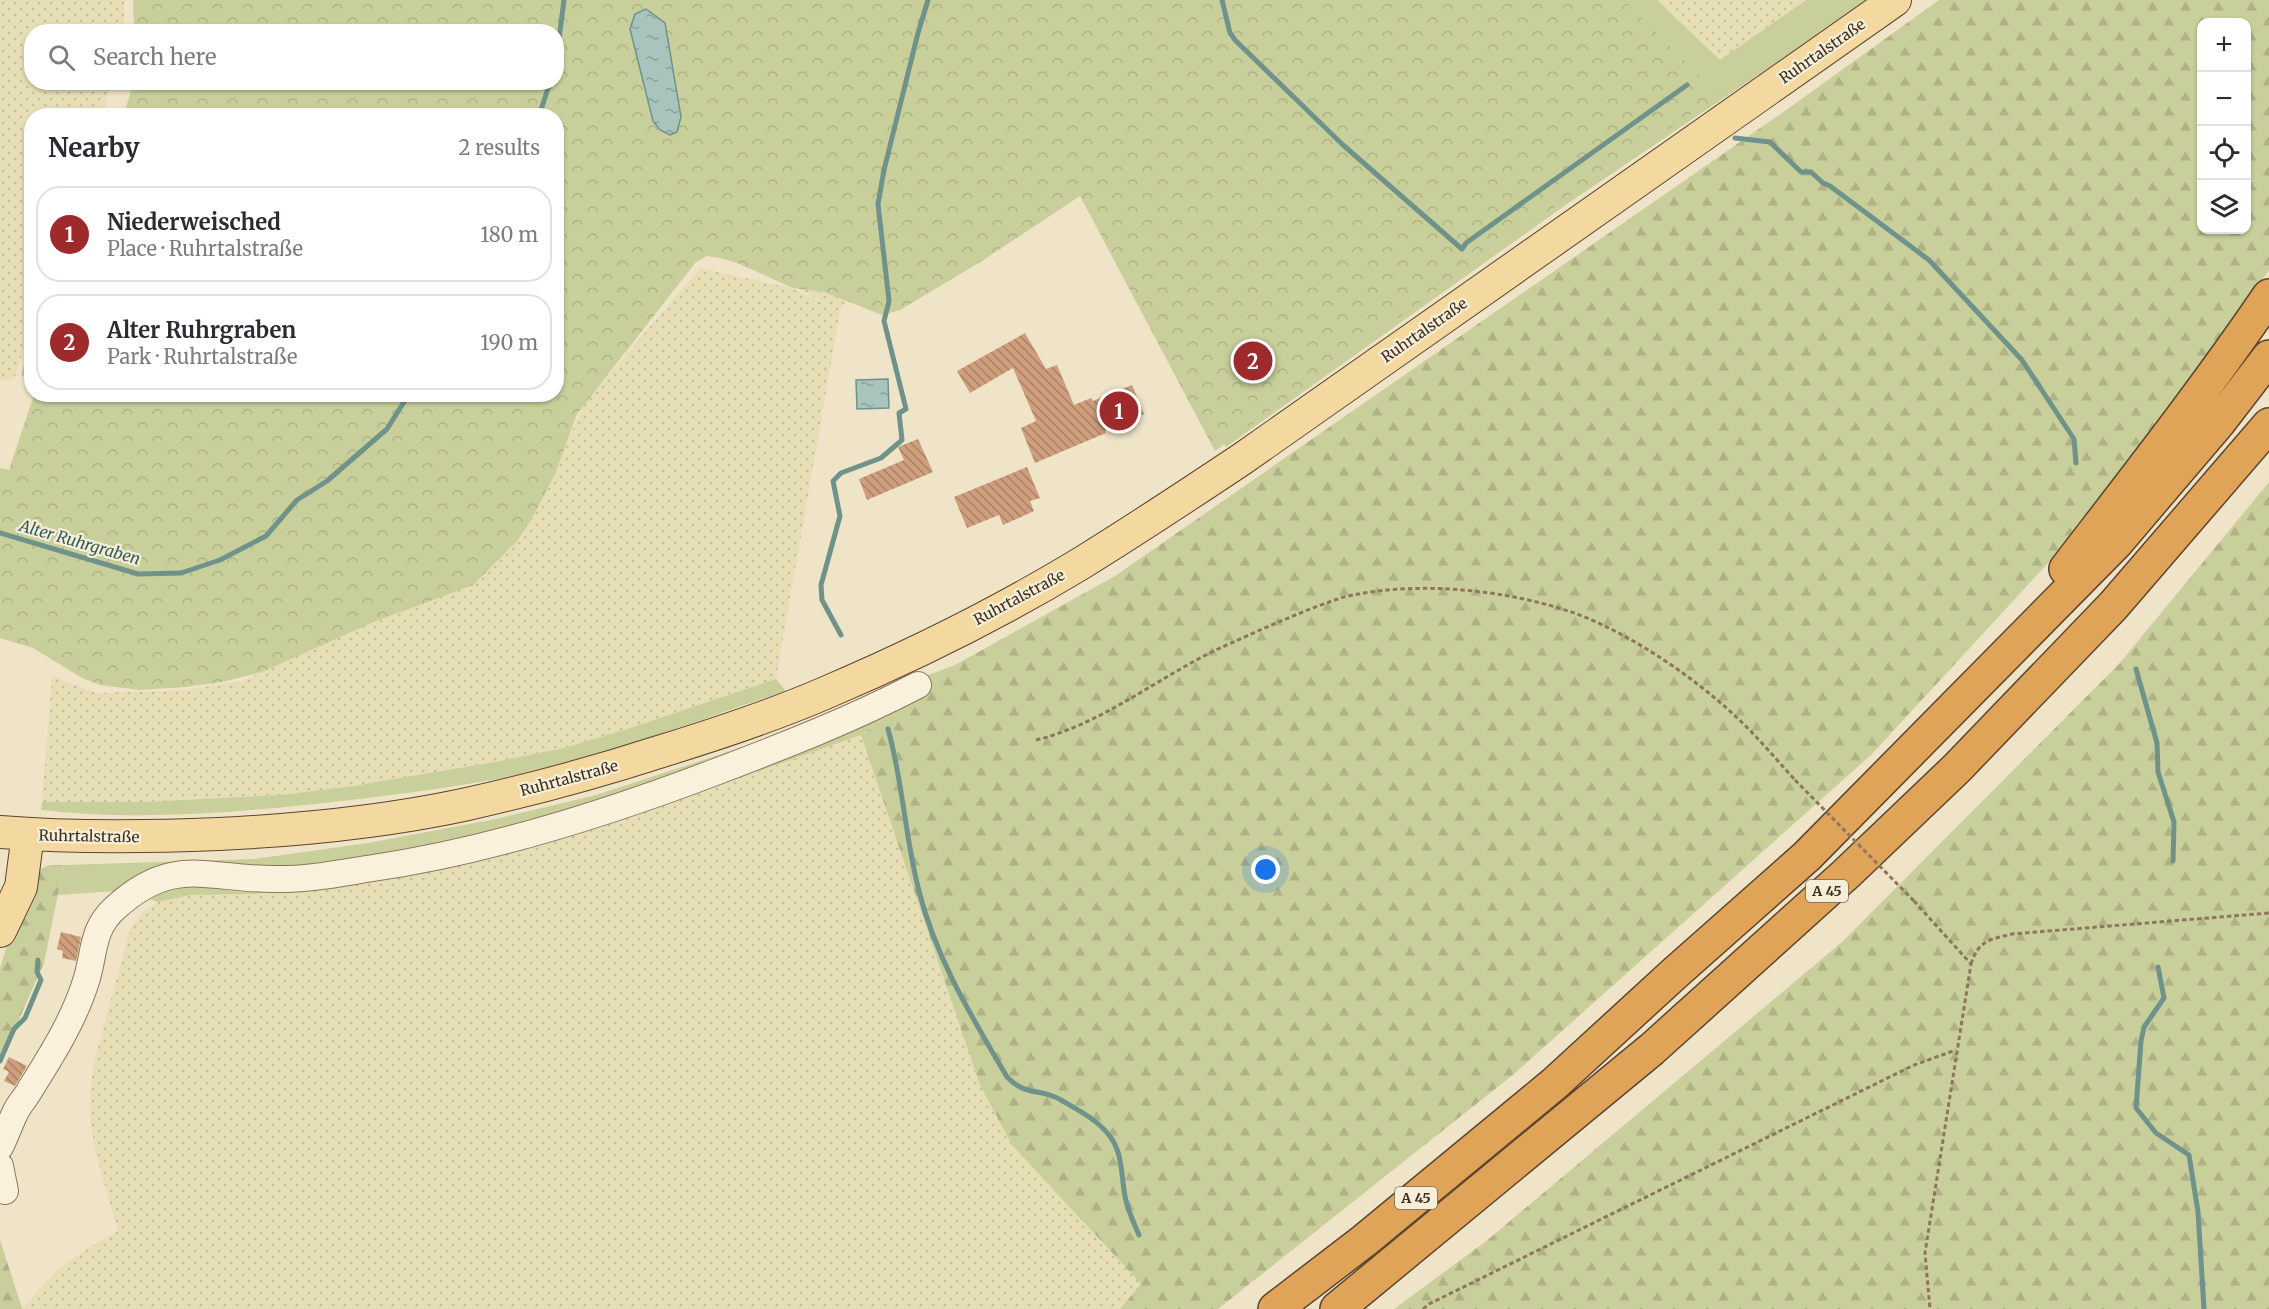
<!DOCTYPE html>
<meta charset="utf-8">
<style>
:root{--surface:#fff;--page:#f2f2f3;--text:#2b2b33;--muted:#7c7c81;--line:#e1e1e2;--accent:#9e2a2b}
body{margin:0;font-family:Merriweather,serif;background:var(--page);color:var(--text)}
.controls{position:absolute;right:18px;top:18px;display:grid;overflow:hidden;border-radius:12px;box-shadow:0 2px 4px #0004}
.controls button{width:54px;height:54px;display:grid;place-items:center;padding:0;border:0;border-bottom:2px solid var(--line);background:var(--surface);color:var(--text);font:30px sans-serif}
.you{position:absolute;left:1266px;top:870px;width:21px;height:21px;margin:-15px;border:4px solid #fff;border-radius:50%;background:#1a73e8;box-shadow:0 0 0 9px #1a73e833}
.badge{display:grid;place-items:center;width:39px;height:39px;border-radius:50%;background:var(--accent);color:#fff;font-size:20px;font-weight:700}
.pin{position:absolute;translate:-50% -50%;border:3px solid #fff;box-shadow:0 2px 6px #0006}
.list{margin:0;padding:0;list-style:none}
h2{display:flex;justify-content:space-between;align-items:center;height:78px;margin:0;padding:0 24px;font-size:26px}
h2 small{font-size:20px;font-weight:400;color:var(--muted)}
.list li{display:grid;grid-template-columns:39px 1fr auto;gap:18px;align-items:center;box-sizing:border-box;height:96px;margin:0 12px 12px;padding:0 12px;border:2px solid var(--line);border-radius:24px}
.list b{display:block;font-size:22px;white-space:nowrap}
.list p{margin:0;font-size:20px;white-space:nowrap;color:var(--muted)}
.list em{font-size:20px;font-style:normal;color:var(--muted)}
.icon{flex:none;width:33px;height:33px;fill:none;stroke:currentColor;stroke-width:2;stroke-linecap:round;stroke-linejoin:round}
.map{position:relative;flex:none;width:2269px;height:1309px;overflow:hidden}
.search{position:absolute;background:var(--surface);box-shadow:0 2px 4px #0004;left:24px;top:24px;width:540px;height:66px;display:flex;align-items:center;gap:15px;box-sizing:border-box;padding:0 21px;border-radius:24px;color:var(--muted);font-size:22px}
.panel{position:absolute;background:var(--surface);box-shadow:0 2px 4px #0004;left:24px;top:108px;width:540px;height:294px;border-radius:24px}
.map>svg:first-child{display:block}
.farmland{fill:url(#farmland-dots)}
.green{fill:#c9cf9b}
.forest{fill:url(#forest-firs);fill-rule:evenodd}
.park{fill:url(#park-crowns)}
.water{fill:url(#water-ripples);stroke:#6f938a;stroke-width:1.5}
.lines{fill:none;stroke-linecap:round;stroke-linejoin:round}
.stream{stroke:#6f938a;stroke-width:5}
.building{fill:url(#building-back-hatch)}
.minor-casing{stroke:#8d765c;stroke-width:28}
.major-casing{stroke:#5b4430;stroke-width:34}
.highway-casing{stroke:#5b4430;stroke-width:36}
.path{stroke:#8d765c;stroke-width:3;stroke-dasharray:4.5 3;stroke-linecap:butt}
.minor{stroke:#faf1dc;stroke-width:26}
.major{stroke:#f3d9a0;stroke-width:32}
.highway{stroke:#e0a458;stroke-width:33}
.path-bridge{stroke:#8d765c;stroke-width:3;stroke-dasharray:4.5 3;stroke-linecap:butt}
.labels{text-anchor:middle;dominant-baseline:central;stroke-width:4.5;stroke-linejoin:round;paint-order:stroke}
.shield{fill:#f7eed8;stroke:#756857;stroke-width:1.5}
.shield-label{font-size:14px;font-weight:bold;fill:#3d2e20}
.street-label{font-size:15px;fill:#3d2e20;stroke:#f7eed8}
.water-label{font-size:16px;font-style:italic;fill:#2f5d5a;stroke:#f7eed8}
</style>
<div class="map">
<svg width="2269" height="1309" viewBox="0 0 2269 1309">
<defs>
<pattern id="farmland-dots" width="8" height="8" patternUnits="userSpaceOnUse" patternTransform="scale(1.5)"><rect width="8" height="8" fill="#e6deb5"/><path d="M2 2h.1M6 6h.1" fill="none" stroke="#c6bf9b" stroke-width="1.8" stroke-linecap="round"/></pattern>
<pattern id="forest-firs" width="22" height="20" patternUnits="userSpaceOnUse" patternTransform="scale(1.5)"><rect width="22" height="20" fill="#c9cf9b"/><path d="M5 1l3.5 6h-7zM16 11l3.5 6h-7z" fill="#aeb285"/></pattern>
<pattern id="park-crowns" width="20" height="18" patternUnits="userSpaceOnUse" patternTransform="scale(1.5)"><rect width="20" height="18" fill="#c9cf9b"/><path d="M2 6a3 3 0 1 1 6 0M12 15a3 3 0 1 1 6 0" fill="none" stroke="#aeb285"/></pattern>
<pattern id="water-ripples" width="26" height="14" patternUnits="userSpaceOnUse" patternTransform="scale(1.5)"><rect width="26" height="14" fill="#a9c4bc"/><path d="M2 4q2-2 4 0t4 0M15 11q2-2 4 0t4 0" fill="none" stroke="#8ba098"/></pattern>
<pattern id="building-back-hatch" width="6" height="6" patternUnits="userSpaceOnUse" patternTransform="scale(1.5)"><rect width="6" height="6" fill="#cf9f7d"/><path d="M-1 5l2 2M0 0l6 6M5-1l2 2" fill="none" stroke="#a98266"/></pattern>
</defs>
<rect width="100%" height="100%" fill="#f0e4c8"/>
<!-- farmland -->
<path class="farmland" d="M0,0H124V31L32,32V82L112,83L101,115L32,116L31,327L14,379L0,381Z
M1657,0H1806L1720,60Z
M700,268L791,288L830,306L792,285H855L840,311L776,679L624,730L564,748L495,762L353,786L280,795L143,802H42L52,676L96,693L184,690L242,681L285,661L565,447L584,404Z
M861,735L980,1085L1100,1242L1142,1284L1120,1309H21L59,1268L88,1248L118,1231L95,1151L91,1124L90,1092L94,1062L130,930L142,913L157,902L190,895L250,894L346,884L556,838L646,811Z"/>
<!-- green -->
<path class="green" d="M1613,0H1657L1720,60L1806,0H1869L1567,204L1226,447L1215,426Z
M31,342L32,379H31L21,375Z
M955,665L861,735L646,811L556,838L347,884L250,894L190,895L157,902L131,890L58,895L64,865L254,859L368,843L491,820L596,795L801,728L891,689Z
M776,679L786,691C716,714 646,741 574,761C505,781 431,790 359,799C257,811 143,822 41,810L42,802H143L280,795L353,786L495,762L564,748L624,730Z"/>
<!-- forest -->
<path class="forest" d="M1939,0H2269V270L2074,535L1872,754L1514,1074L1218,1309H1120L1141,1284L1012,1145L980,1085L861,735L955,665L1115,576L1789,108ZM2202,22H2246V230H2202Z
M2269,482V1309H1394L1485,1242L1842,942L2119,664Z
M49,865H64L44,963L0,1062V968L10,935L33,881L41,869Z
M0,1240L22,1308L21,1309H0Z"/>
<!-- park -->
<path class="park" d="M133,0H1624L1719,95C1548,209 1381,330 1215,451L1080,196L982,261L900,310L882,315L824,292L793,288L737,263L720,258L707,256L696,262L577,414L555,474L530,522L518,540L473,585L371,623L262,672L222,682L186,687L139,690L100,685L82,678L33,648L0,638V468L9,470L34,395L556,394V116L123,115L134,83L556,82V32L134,31Z"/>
<!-- water -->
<path class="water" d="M646,9L665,23L681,117L677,132L670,135L660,130L653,121L630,29L635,14Z
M888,379L889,408L857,409L856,380Z"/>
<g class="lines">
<!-- stream -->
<path class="stream" d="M1222,0L1230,33L1235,40L1343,145L1462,249L1466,243L1687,85
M556,63L564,0
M539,116L550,82
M1735,138L1770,142L1801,172H1811L1823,183L1830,186L1929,260L2022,360L2074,439L2076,463
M0,533L138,574L181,573L220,560L266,536L297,500L327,481L387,429L409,394
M841,635L822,600L821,585L840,516L833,481L841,473L881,458L902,440L899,413L906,409L884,321L889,301L878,204L884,170L918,33L928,0
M2136,669L2157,743L2158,772L2174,822L2173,861
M888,729C903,782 905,838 919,891C936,959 972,1017 1007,1077C1026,1097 1042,1088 1061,1100C1078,1110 1096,1119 1109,1135C1123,1152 1121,1176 1125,1196C1127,1209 1134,1223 1139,1235
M2158,967L2164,998L2144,1027L2141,1041L2136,1108L2156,1133L2189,1155L2198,1212L2204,1309
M0,1061L14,1029L25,1018L41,980L37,972L38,960"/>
</g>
<!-- building -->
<path class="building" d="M1025,333L1046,369L1057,365L1074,405L1091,398L1093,401L1132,385L1144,414L1105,430L1106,433L1035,463L1021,428L1036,421L1013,368L970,393L957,371Z
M918,439L933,472L867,500L859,479L904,460L898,447Z
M1027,467L1040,498L1030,501L1034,511L1003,525L999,515L967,528L954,497Z
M61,932L81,937L76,961L62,958L63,951L57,949Z
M9,1057L27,1066L15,1086L4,1081L9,1072L3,1069Z"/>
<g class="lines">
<defs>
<path id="minor" d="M0,1147C6,1135 10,1123 16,1111C20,1103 27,1096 31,1088C53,1053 75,1018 87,978C95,950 92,929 115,908C173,855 206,879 273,879C306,880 341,873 373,868C490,851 608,813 718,771C786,745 853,719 918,685
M0,1166L5,1191"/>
<path id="major" d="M0,832C73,838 146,837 219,834C301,830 383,822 463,805C531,790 597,772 662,751C717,734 772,716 825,693C912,656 999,613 1080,564C1135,530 1188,495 1242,459L1895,0
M0,931L21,887L28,834"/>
<path id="highway" d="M2066,569C2135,479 2205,390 2269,296
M1275,1309L1365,1240L1554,1084L1675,973L1807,856L2116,543L2219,422L2269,357
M1337,1309L1652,1049L1846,874L1957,768L2113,606L2269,425"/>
</defs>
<!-- minor casing -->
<use href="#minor" class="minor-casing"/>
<!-- major casing -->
<use href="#major" class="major-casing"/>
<!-- highway casing -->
<use href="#highway" class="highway-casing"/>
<!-- path -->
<path class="path" d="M1036,740C1102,724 1157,678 1218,649C1251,634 1284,619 1318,606C1330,602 1341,597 1353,595C1422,581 1510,590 1577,614C1630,634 1691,675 1733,714C1755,734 1775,758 1795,780
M1914,901L1971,964L1925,1253L1930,1309
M1971,964C1979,940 1989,940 2012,934L2269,913
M1423,1309L1429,1304L1914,1065L1956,1050"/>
<!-- minor -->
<use href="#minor" class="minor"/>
<!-- major -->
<use href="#major" class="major"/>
<!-- highway -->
<use href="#highway" class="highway"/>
<!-- path-bridge -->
<path class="path-bridge" d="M1795,780L1914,901"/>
</g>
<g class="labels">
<!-- shield labels -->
<g class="shield">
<rect x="1806" y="880" width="42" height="22" rx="4.5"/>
<rect x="1395" y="1187" width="42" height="22" rx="4.5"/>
</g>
<g class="shield-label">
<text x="1827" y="891">A 45</text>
<text x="1416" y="1198">A 45</text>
</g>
<!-- street labels -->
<g class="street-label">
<text transform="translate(1822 51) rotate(-35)">Ruhrtalstraße</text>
<text transform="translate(1424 330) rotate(-35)">Ruhrtalstraße</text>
<text transform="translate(1019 597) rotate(-28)">Ruhrtalstraße</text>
<text transform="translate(569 778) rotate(-15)">Ruhrtalstraße</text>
<text transform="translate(89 836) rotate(1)">Ruhrtalstraße</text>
</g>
<!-- water labels -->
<g class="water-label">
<text transform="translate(80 542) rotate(16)">Alter Ruhrgraben</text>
</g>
</g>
</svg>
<div class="controls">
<button>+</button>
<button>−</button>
<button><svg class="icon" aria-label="locate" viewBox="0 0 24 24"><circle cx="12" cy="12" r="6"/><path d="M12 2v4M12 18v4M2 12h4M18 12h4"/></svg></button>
<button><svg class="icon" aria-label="layers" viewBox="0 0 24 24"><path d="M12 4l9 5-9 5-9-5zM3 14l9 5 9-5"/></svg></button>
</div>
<div class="you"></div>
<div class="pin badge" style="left:1119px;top:411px">1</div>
<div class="pin badge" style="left:1253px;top:361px">2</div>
<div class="search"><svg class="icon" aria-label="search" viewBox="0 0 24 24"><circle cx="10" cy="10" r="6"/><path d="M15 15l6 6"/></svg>Search here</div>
<section class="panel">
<h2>Nearby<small>2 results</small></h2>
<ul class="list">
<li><span class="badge">1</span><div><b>Niederweisched</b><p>Place · Ruhrtalstraße</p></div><em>180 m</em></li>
<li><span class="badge">2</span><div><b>Alter Ruhrgraben</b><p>Park · Ruhrtalstraße</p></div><em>190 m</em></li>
</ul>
</section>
</div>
